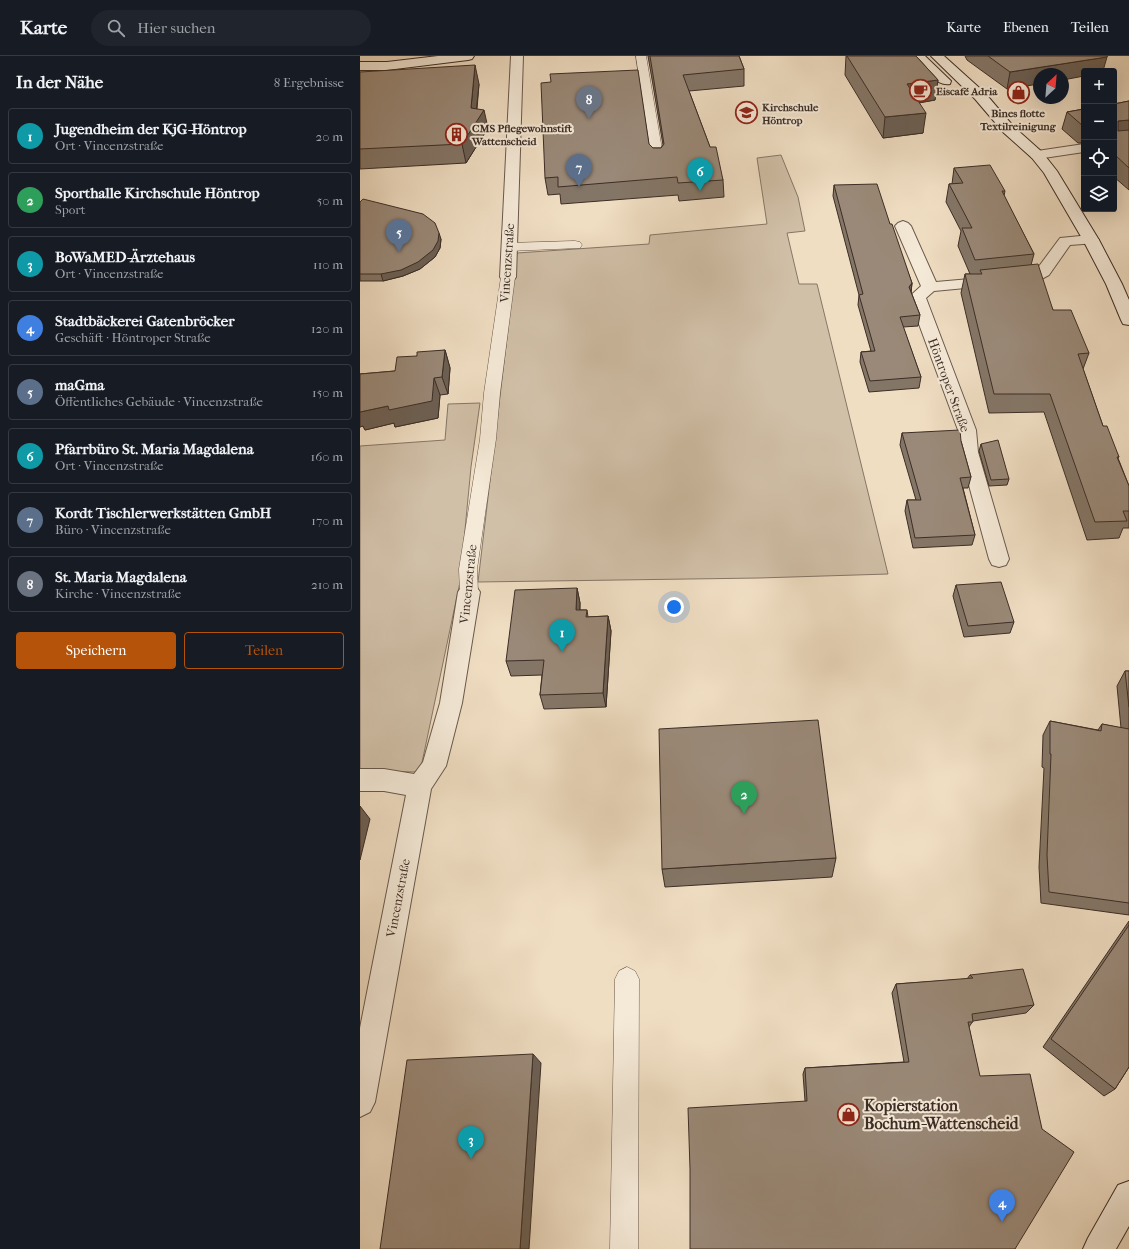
<!DOCTYPE html>
<html lang="de">
<meta charset="utf-8">
<style>
:root{--surface:#171b24;--page:#20242c;--text:#f1f3f6;--muted:#9ea1a6;--line:#363941;--accent:#b45309}
body{margin:0;font-family:"IM FELL French Canon",serif;background:var(--page);color:var(--text)}
.controls{position:absolute;right:12px;top:12px;display:grid;overflow:hidden;border-radius:4px;box-shadow:0 4px 16px #0002}
.controls button{width:36px;height:36px;display:grid;place-items:center;padding:0;border:0;border-bottom:1px solid var(--line);background:var(--surface);color:var(--text);font:20px sans-serif}
.compass{position:absolute;left:673px;top:12px;width:36px;height:36px;border-radius:50%;background:var(--surface);box-shadow:0 4px 16px #0002;rotate:26deg}
.you{position:absolute;left:314px;top:551px;width:14px;height:14px;margin:-10px;border:3px solid #fff;border-radius:50%;background:#1a73e8;box-shadow:0 0 0 6px #1a73e833}
.badge{display:grid;place-items:center;width:26px;height:26px;border-radius:50%;background:var(--accent);color:#fff;font-size:13px;font-weight:700}
.pin{position:absolute;translate:-50% -33px;filter:drop-shadow(0 1px 2px #0008)}
.pin::after{content:'';position:absolute;top:21px;width:14px;height:12px;background:inherit;clip-path:polygon(0 0,100% 0,50% 100%)}
.list{margin:0;padding:0;list-style:none}
h2{display:flex;justify-content:space-between;align-items:center;height:52px;margin:0;padding:0 16px;font-size:17px}
h2 small{font-size:13px;font-weight:400;color:var(--muted)}
.list li{display:grid;grid-template-columns:26px 1fr auto;gap:12px;align-items:center;box-sizing:border-box;height:56px;margin:0 8px 8px;padding:0 8px;border:1px solid var(--line);border-radius:4px}
.list b{display:block;font-size:15px;white-space:nowrap}
.list p{margin:0;font-size:13px;white-space:nowrap;color:var(--muted)}
.list em{font-size:13px;font-style:normal;color:var(--muted)}
.actions{display:flex;gap:8px;padding:12px 16px}
.actions a{flex:1;padding:9px 0;border:1px solid var(--accent);border-radius:4px;text-align:center;font-size:14px;color:var(--accent)}
.actions .main{background:var(--accent);color:#fff}
.icon{flex:none;width:22px;height:22px;fill:none;stroke:currentColor;stroke-width:2;stroke-linecap:round;stroke-linejoin:round}
.map{position:relative;flex:none;width:769px;height:1193px;overflow:hidden}
header{display:flex;align-items:center;gap:24px;box-sizing:border-box;height:56px;padding:0 20px;background:var(--surface);border-bottom:1px solid var(--line)}
header strong{font-size:19px}
nav{display:flex;gap:22px;margin-inline-start:auto;font-size:14px}
.search{width:280px;height:36px;background:var(--page);display:flex;align-items:center;gap:10px;box-sizing:border-box;padding:0 14px;border-radius:22px;color:var(--muted);font-size:15px}
main{display:flex}
aside{flex:1;background:var(--surface)}
.map>svg:first-child{display:block}
.green{fill:#d1c0a8;stroke:#867667}
.lines{fill:none;stroke-linecap:round;stroke-linejoin:round}
.lane-casing{stroke:#69594d;stroke-width:1}
.street-casing{stroke:#69594d;stroke-width:2}
.secondary-casing{stroke:#3c2d26;stroke-width:2}
.lane{fill:#f5ead8;fill-rule:evenodd}
.street{fill:#f5ead8;fill-rule:evenodd}
.secondary{fill:#f5ead8;fill-rule:evenodd}
.wall{fill:#847667;stroke:#3c2d26}
.shaded-wall{fill:#6c6054;stroke:#3c2d26}
.building{fill:#9a8978;stroke:#3c2d26}
.labels{text-anchor:middle;dominant-baseline:central;stroke-width:4;stroke-linejoin:round;paint-order:stroke}
.far-poi-label{font-size:11px;font-weight:bold;fill:#3c2d26;stroke:#f5ead8;text-anchor:start}
.street-label{font-size:13px;fill:#3c2d26;stroke:#f5ead8}
.near-poi-label{font-size:16px;font-weight:bold;fill:#3c2d26;stroke:#f5ead8;text-anchor:start}
</style>
<header>
<strong>Karte</strong>
<div class="search"><svg class="icon" aria-label="search" viewBox="0 0 24 24"><circle cx="10" cy="10" r="6"/><path d="M15 15l6 6"/></svg>Hier suchen</div>
<nav><a>Karte</a><a>Ebenen</a><a>Teilen</a></nav>
</header>
<main>
<aside>
<h2>In der Nähe<small>8 Ergebnisse</small></h2>
<ul class="list">
<li><span class="badge" style="background:#0f9aa8">1</span><div><b>Jugendheim der KjG-Höntrop</b><p>Ort · Vincenzstraße</p></div><em>20 m</em></li>
<li><span class="badge" style="background:#2e9e5b">2</span><div><b>Sporthalle Kirchschule Höntrop</b><p>Sport</p></div><em>50 m</em></li>
<li><span class="badge" style="background:#0f9aa8">3</span><div><b>BoWaMED-Ärztehaus</b><p>Ort · Vincenzstraße</p></div><em>110 m</em></li>
<li><span class="badge" style="background:#3f7fe0">4</span><div><b>Stadtbäckerei Gatenbröcker</b><p>Geschäft · Höntroper Straße</p></div><em>120 m</em></li>
<li><span class="badge" style="background:#5c6f8a">5</span><div><b>maGma</b><p>Öffentliches Gebäude · Vincenzstraße</p></div><em>150 m</em></li>
<li><span class="badge" style="background:#0f9aa8">6</span><div><b>Pfarrbüro St. Maria Magdalena</b><p>Ort · Vincenzstraße</p></div><em>160 m</em></li>
<li><span class="badge" style="background:#5c6f8a">7</span><div><b>Kordt Tischlerwerkstätten GmbH</b><p>Büro · Vincenzstraße</p></div><em>170 m</em></li>
<li><span class="badge" style="background:#6b7280">8</span><div><b>St. Maria Magdalena</b><p>Kirche · Vincenzstraße</p></div><em>210 m</em></li>
</ul>
<div class="actions"><a class="main">Speichern</a><a>Teilen</a></div>
</aside>
<div class="map">
<svg width="769" height="1193" viewBox="0 0 769 1193">
<rect width="100%" height="100%" fill="#f0dec3"/>
<filter id="stains"><feTurbulence type="fractalNoise" baseFrequency=".005" numOctaves="4"/><feColorMatrix values="0 0 0 0 .2 0 0 0 0 .09 0 0 0 0 .02 0 0 0 .5 -.17"/></filter>
<radialGradient id="worn" r=".72"><stop offset=".6" stop-color="#630" stop-opacity="0"/><stop offset="1" stop-color="#630" stop-opacity=".3"/></radialGradient>
<!-- green -->
<path class="green" d="M421,99L438,141L445,175L427,177L439,228H457L528,518L399,522L118,526L157,197L289,188L290,179L407,168L397,102Z
M120,347L111,411L100,526L60,716L0,715V390L85,384L88,348Z"/>
<g class="lines">
<defs>
<path id="lane" d="M276,0H286L304,105L302,108H294L292,105Z
M215,185L220,186L222,189L220,192L149,195L144,194L142,191L144,188L149,187Z
M148,217L153,218L155,221L140,337L136,383L117,513L118,536L115,541L109,543L103,541L100,536L99,513L120,383L124,337L141,221L143,218Z
M267,911L275,915L279,923L278,1193H250L255,923L259,915Z"/>
<path id="street" d="M151,0H163L156,221L154,224L148,226L142,224L140,221Z
M724,88V96L677,103L672,102L670,99L672,96L677,95Z
M543,165L548,167L551,170L576,226L668,218L677,213L700,182L731,179L736,181L739,184L736,187L710,189L689,219L678,225L574,235L566,242L616,374L618,396L649,503L646,509L639,511L632,509L629,503L600,396L598,374L549,241L561,230L535,170L538,167Z
M109,528L116,530L120,536L102,647L86,710L71,733L15,1046L10,1056L0,1061V972L46,739L24,735H0V713H24L54,718L63,706L80,647L98,536L102,530Z"/>
<path id="secondary" d="M78,0H114L112,3L108,4L27,14H0V6H27Z
M552,0H565L591,25L590,28C577,31 559,10 552,0Z
M571,0H584L625,37L654,71L682,96L697,115L739,184L762,228L769,244V269L763,268L761,264L746,228L723,184L684,117L672,102L644,77L615,43Z
M769,1125V1170L756,1193H723L728,1182L758,1129Z"/>
</defs>
<!-- lane casing -->
<use href="#lane" class="lane-casing"/>
<!-- street casing -->
<use href="#street" class="street-casing"/>
<!-- secondary casing -->
<use href="#secondary" class="secondary-casing"/>
<!-- lane -->
<use href="#lane" class="lane"/>
<!-- street -->
<use href="#street" class="street"/>
<!-- secondary -->
<use href="#secondary" class="secondary"/>
</g>
<!-- wall -->
<path class="wall" d="M288,0H379L384,13V30L329,35L350,91L363,124L364,141L319,145L318,139L201,148L200,138L188,139L185,122L289,88L293,92H301L303,89L293,29Z
M486,0H556L578,24L575,44L559,47L563,77L523,82L485,19Z
M605,0H748L647,33L607,4Z
M0,16L119,28L117,53L128,72L106,107L0,113Z
M769,45V134L754,121V48Z
M724,53V87H718L702,73L707,56Z
M594,112L645,135L644,140L674,198L671,209L693,254L729,297L723,313L743,370L759,401L758,402L769,430V472H763L759,482L727,484L684,356L629,357L601,237L605,218H610L598,190L601,175L586,146L589,128H592Z
M474,129L530,168L552,227L551,236L560,259L558,270L543,271L561,321L559,332L509,336L500,306L501,296L511,295L498,249L499,239L473,140Z
M0,146L81,183L80,192L75,201L60,213L43,220L23,225H0Z
M85,294L90,312L88,338L80,339L78,362L35,371L34,367L5,374L3,370L0,371V318L35,315L57,300Z
M542,377L601,385L611,421L608,432H603L615,479L612,489L553,492L545,455L547,444H556L540,389Z
M621,388L649,423L647,429L629,430L619,395Z
M596,529L654,566L650,577L604,581L593,540Z
M217,532L220,547V554H227L228,561L248,560L251,575L246,651L184,653L180,639L182,619L151,620L146,605Z
M765,615H769V859L681,847L679,811L684,712L682,711L683,679L690,665L738,674L742,668L761,672L757,630Z
M476,802L472,821L305,831L302,813Z
M769,865V1011L755,1033L744,1040L683,991Z
M610,919L674,949L666,957L613,965L609,971L655,1193L445,1045L443,1018L445,1012L544,1006L532,937L536,928L607,923Z"/>
<!-- shaded-wall -->
<path class="shaded-wall" d="M747,1L743,15H724V20L703,24V18H679V28L647,33L650,16Z
M115,9L119,28L115,67L124,54L128,72L106,107L102,88L111,52Z
M578,24L575,44L544,49L547,28Z
M566,57L563,77L523,82L525,61Z
M769,64V80L754,82L758,65Z
M79,177L81,183L80,192L75,201L60,213L43,220L23,225L21,218Z
M552,227L551,237L549,231Z
M85,294L90,312L88,338L82,321Z
M74,322L80,339L78,362L35,371L34,367L5,374L3,370L0,371V356L28,350Z
M217,532L220,547L219,569L216,554Z
M248,560L251,575L246,651L243,637Z
M0,750L10,763L0,804Z
M173,998L181,1007L169,1193H160Z"/>
<!-- building -->
<path class="building" d="M290,0H379L384,13L323,19L350,91H356L363,124L318,127L317,121L198,131V121L185,122L181,27L191,26L190,18L278,14L289,88L293,92H301L304,88Z
M487,0H556L578,24L547,28L566,57L525,61Z
M628,0H747V1L650,16Z
M115,9L111,52L124,54L102,88L0,93V16Z
M769,45V64L758,65V75L769,74V112L754,98V48Z
M724,53V70H723L707,56Z
M630,109L645,135H642L674,198L615,204L602,172H612L589,128L603,127L594,112Z
M517,128L530,168H532L552,227L549,231L560,259L540,261L561,321L510,325L501,296L515,295L499,239L503,238L474,129Z
M3,143L63,158L75,167L79,177L78,185L73,194L58,206L41,214L21,218H0V146Z
M678,208L693,254H711L729,297L718,298L743,370H747L759,401H757L769,430V455H763L767,465L735,466L690,338H634L605,218H622L620,214Z
M85,294L82,321L74,322L72,345L29,354L28,350L0,356V318L35,315L37,301L57,300V296Z
M600,374L601,385L611,421L600,422L615,479L555,482L547,444H561L542,377Z
M638,384L649,423L631,424L621,388Z
M641,526L654,566L608,570L596,529Z
M217,532L216,554H227L226,561L248,560L243,637L180,639L184,604L146,605L155,534Z
M765,615H769V651Z
M458,664L476,802L302,813L299,673Z
M690,665L741,675L742,668L769,673V847L689,836L687,799L691,698H690Z
M769,869V1011L755,1033L691,983Z
M663,913L674,949L612,958L613,966H608L620,1020L670,1018L682,1073L714,1096L655,1193H330V1113L328,1052L447,1045L445,1012L549,1006L536,928L613,922L610,919Z
M173,998L160,1193H20L47,1004Z"/>
<!-- icons -->
<defs>
<symbol id="cafe-ring" viewBox="-11 -11 22 22"><circle r="9.5" fill="#f5ead8" stroke="#8f2418" stroke-width="1.5"/><path d="M-5.5-4.5H6V0H3Q3 3.5 0 3.5H-2.5Q-5.5 3.5-5.5 0ZM3-3.2v2h1.7v-2ZM-6 4.5H4V6H-6Z" fill="#8f2418"/></symbol>
<symbol id="shop-ring" viewBox="-11 -11 22 22"><circle r="9.5" fill="#f5ead8" stroke="#8f2418" stroke-width="1.5"/><path d="M-5-2.5h2.3a2.7 3.5 0 0 1 5.4 0H5L5.5 6h-11ZM-1.5-2.5h3a1.5 2.3 0 0 0-3 0Z" fill="#8f2418"/></symbol>
<symbol id="school-ring" viewBox="-11 -11 22 22"><circle r="9.5" fill="#f5ead8" stroke="#8f2418" stroke-width="1.5"/><path d="M0-5L7-2L0 1L-7-2ZM-4 1L0 2.5L4 1V4Q0 6-4 4Z" fill="#8f2418"/></symbol>
<symbol id="building-ring" viewBox="-11 -11 22 22"><circle r="9.5" fill="#f5ead8" stroke="#8f2418" stroke-width="1.5"/><path d="M-4-6H4V6H1V3H-1V6H-4ZM-2.5-4.3h1.7v1.8h-1.7ZM.8-4.3h1.7v1.8H.8ZM-2.5-1h1.7V.8h-1.7ZM.8-1h1.7V.8H.8Z" fill="#8f2418"/></symbol>
</defs>
<g fill-rule="evenodd">
<use href="#cafe-ring" x="548" y="22" width="25" height="25"/>
<use href="#shop-ring" x="646" y="24" width="25" height="25"/>
<use href="#school-ring" x="374" y="44" width="25" height="25"/>
<use href="#building-ring" x="84" y="66" width="25" height="25"/>
<use href="#shop-ring" x="476" y="1046" width="25" height="25"/>
</g>
<g class="labels">
<!-- far-poi labels -->
<g class="far-poi-label">
<text x="576" y="35">Eiscafé Adria</text>
<text x="402" y="51">Kirchschule<tspan x="402" dy="13">Höntrop</tspan></text>
<text x="658" y="57" text-anchor="middle">Bines flotte<tspan x="658" dy="13">Textilreinigung</tspan></text>
<text x="112" y="72">CMS Pflegewohnstift<tspan x="112" dy="13">Wattenscheid</tspan></text>
</g>
<!-- street labels -->
<g class="street-label">
<text transform="translate(147 207) rotate(-86)">Vincenzstraße</text>
<text transform="translate(589 329) rotate(70)">Höntroper Straße</text>
<text transform="translate(108 528) rotate(-84)">Vincenzstraße</text>
<text transform="translate(38 842) rotate(-79)">Vincenzstraße</text>
</g>
<!-- near-poi labels -->
<g class="near-poi-label">
<text x="504" y="1049">Kopierstation<tspan x="504" dy="18">Bochum-Wattenscheid</tspan></text>
</g>
</g>
<rect width="100%" height="100%" filter="url(#stains)"/>
<rect width="100%" height="100%" fill="url(#worn)"/>
</svg>
<div class="controls">
<button>+</button>
<button>−</button>
<button><svg class="icon" aria-label="locate" viewBox="0 0 24 24"><circle cx="12" cy="12" r="6"/><path d="M12 2v4M12 18v4M2 12h4M18 12h4"/></svg></button>
<button><svg class="icon" aria-label="layers" viewBox="0 0 24 24"><path d="M12 4l9 5-9 5-9-5zM3 14l9 5 9-5"/></svg></button>
</div>
<svg class="compass" viewBox="-18 -18 36 36"><path d="M0-13l5 13h-10z" fill="#e53935"/><path d="M0 13l5-13h-10z" fill="#9ea1a6"/></svg>
<div class="you"></div>
<div class="pin badge" style="left:202px;top:596px;background:#0f9aa8">1</div>
<div class="pin badge" style="left:384px;top:758px;background:#2e9e5b">2</div>
<div class="pin badge" style="left:111px;top:1103px;background:#0f9aa8">3</div>
<div class="pin badge" style="left:642px;top:1166px;background:#3f7fe0">4</div>
<div class="pin badge" style="left:39px;top:196px;background:#5c6f8a">5</div>
<div class="pin badge" style="left:340px;top:135px;background:#0f9aa8">6</div>
<div class="pin badge" style="left:219px;top:131px;background:#5c6f8a">7</div>
<div class="pin badge" style="left:229px;top:63px;background:#6b7280">8</div>
</div>
</main>
